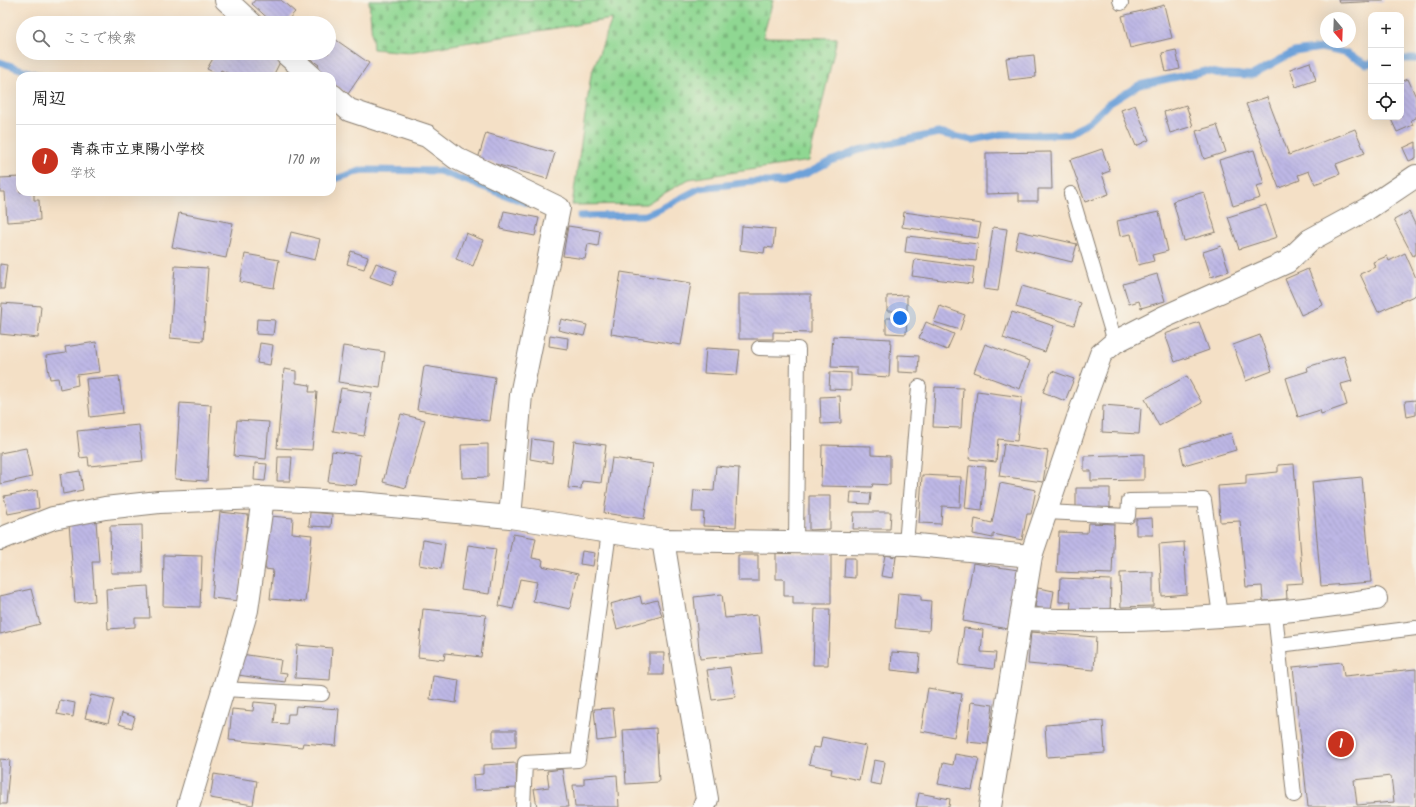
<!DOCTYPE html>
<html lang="ja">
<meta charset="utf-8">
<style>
:root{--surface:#fff;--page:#f2f2f2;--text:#222;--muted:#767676;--line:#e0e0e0;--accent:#c8321e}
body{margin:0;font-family:Kalam,"Klee One",sans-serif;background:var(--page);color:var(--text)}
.controls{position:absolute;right:12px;top:12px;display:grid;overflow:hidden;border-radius:8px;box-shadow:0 4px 16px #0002}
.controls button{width:36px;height:36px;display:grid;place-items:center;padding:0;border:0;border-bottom:1px solid var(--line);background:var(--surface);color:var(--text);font:20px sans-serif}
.compass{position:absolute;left:1320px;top:12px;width:36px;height:36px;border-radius:50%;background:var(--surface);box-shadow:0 4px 16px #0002;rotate:161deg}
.you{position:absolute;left:900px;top:318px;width:14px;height:14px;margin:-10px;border:3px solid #fff;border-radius:50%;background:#1a73e8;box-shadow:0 0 0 6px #1a73e833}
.badge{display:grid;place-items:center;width:26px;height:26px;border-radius:50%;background:var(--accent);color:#fff;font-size:13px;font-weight:700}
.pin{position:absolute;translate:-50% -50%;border:2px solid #fff;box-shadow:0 1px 4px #0006}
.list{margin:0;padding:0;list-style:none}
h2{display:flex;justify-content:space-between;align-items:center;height:52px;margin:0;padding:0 16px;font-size:17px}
h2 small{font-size:13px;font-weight:400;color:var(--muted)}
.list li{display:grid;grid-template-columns:26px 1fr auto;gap:12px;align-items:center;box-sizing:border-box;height:72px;padding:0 16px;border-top:1px solid var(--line)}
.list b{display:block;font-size:15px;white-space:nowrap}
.list p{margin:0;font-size:13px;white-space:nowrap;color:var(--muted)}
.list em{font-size:13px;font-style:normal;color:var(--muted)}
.icon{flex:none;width:22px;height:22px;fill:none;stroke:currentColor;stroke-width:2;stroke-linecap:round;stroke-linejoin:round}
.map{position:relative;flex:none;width:1416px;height:807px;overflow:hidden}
.search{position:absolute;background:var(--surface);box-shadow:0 4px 16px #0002;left:16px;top:16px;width:320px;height:44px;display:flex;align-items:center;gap:10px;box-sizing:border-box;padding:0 14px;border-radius:22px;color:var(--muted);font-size:15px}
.panel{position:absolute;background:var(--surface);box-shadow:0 4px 16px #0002;left:16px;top:72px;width:320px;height:124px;border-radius:12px}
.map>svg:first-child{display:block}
.cemetery{fill:url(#cemetery-stones);stroke:#567a57}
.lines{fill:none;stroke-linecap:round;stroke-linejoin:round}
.stream{stroke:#6da1d9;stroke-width:7}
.building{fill:url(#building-back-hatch);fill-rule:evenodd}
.lane-casing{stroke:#887e71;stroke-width:16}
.street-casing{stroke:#887e71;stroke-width:24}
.lane{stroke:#fff;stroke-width:14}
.street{stroke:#fff;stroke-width:22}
</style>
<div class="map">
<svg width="1416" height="807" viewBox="0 0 1416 807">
<defs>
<pattern id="cemetery-stones" width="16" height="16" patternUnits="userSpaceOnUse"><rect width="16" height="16" fill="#8fd792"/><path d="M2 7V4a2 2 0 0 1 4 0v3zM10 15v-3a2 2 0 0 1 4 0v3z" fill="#7bb87d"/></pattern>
<pattern id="building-back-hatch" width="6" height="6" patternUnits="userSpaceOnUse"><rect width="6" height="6" fill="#bdb7e5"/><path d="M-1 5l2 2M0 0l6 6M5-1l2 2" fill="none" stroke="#a29dc4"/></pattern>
</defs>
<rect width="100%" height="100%" fill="#f7f3e8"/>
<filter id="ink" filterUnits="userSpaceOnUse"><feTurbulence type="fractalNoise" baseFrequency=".025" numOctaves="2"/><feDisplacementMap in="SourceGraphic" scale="8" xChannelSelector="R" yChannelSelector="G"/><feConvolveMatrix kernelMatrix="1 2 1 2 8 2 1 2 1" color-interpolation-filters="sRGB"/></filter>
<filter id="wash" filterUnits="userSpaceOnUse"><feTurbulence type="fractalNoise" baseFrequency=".012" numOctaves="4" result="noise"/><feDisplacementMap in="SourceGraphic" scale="16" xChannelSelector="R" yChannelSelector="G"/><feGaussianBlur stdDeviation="0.9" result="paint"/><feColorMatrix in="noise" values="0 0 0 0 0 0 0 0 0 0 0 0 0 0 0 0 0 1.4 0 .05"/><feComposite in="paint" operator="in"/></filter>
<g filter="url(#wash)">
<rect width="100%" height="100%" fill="#f4e0c6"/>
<!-- cemetery -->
<path class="cemetery" d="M369,0H773L763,37L837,38L809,161L689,179L646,204L572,205L591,75L612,19L409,52L373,49Z"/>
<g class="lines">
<!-- stream -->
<path class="stream" d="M1401,59H1416
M0,62L41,76
M332,180L363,170L439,171L527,203
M580,216L646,215L660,209L700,188L752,182H784L808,173L831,161L859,150L938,133L973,140L1002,134L1044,135L1069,134L1090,121L1107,105L1139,85L1206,71L1221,74L1252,75L1294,52L1321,48L1345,53L1367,64L1371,63"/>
</g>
<g id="blocks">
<!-- building -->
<path class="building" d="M255,0H281L295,12L285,23H273L252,4Z
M1338,0H1383V1L1339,3Z
M1164,5L1172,38L1130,48L1122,16Z
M329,35L369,63L348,94L332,83V76H322L315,71L319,65L309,58L313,53H329Z
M1176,50L1180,69L1166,72L1162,53Z
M216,53H267L281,60L273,76H233L221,70L219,75L207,69Z
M1034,55L1036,77L1009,80L1006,58Z
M1310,62L1316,80L1296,87L1290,69Z
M1408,79L1416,97V118L1411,120L1413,125L1397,132L1390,117H1401V82Z
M1267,97L1289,155L1355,129L1365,153L1336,164L1340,174L1315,184L1309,171L1298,175L1300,180L1279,188L1246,104Z
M1135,105L1149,140L1136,146L1121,110Z
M1186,105L1193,126L1170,133L1164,112Z
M1217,125L1226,152L1204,159L1196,131Z
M486,133L555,153L547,179L478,159Z
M1416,142V158L1409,161L1403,148Z
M1102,149L1110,171L1102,174L1109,194L1085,202L1070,160Z
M1254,150L1264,184L1256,186L1260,198L1233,206L1219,160Z
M1051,152L1052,189H1038V201H1019V193L986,194V153Z
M20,177V192H34V200H39L40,220L7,222L5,192H0V178Z
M1204,192L1216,232L1184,241L1173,201Z
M1266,205L1277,237L1239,249L1228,217Z
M504,211L539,218L535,236L500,229Z
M904,212L981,223L978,238L902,227Z
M1159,212L1168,251L1152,255L1154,261L1138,265L1131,234L1120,236L1117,221Z
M1409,212L1416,226V254L1413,256L1394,220Z
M179,213L233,223L226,258L172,247Z
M568,226L600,231L598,246L588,244L585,259L563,256Z
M742,226L775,229L773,248L765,247L764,253L740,250Z
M993,227L1007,229L998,291L984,289Z
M1019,231L1077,244L1072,262L1015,248Z
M291,232L320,239L315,260L286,253Z
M466,233L483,240L473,266L456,259Z
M907,236L978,244L976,261L905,252Z
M1221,246L1229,271L1211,277L1203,252Z
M351,251L368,257L364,269L347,264Z
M1405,253L1416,278V295L1378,312L1360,274L1375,267L1373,262L1387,256L1389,261Z
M245,254L279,260L274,288L240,282Z
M915,259L974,267L972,284L912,276Z
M376,263L397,271L392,285L370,277Z
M0,264L7,265L4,289H0Z
M175,266L208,268L203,341L170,338Z
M1308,269L1323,305L1301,315L1285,279Z
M621,272L691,283L681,345L611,334Z
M1157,274L1165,301L1141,308L1139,301L1129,304L1123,284Z
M1022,286L1081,303L1074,325L1016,307Z
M739,294H811V333L773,332V339H739Z
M907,295V311H887V296Z
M2,303L41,306L38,338L0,334Z
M940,306L965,315L960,330L934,322Z
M1012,312L1054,326L1045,352L1003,338Z
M886,318H907L906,334L886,333Z
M257,319L275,320L273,335L256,334Z
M561,319L587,325L584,336L558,330Z
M926,322L954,334L947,350L919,338Z
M1199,322L1209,350L1175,362L1165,334Z
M550,335L568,338L567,349L549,346Z
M1260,335L1272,371L1246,381L1233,345Z
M833,336L891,339L889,377L857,375V368L831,367Z
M96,342L100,372L77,375L78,385L60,389L58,378L50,379L46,356L66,353L65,347Z
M260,343L273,345L270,365L257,363Z
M985,344L1030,361L1020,389L974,372Z
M343,346L385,352L380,388L338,382Z
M706,348L740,350L737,375L704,373Z
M898,355L919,356L918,373L898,372Z
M1344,356L1352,381L1341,384L1347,405L1321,414L1320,410L1298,417L1286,378L1308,371L1307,367Z
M424,366L495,377L489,421L417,410Z
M284,369L296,371V383L310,385L309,392H317L312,450L277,448Z
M1052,371L1074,379L1065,401L1043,392Z
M830,372L851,373V390L829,389Z
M119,376L123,413L90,417L86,379Z
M1187,376L1202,403L1159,426L1145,399Z
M935,387L963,388L961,428L933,427Z
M341,388L372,393L364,436L333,431Z
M977,391L1022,397L1017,441L998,439L996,462L969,459Z
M840,396L841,423L821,424L820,397Z
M1416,400V415L1407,417L1405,401Z
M180,403L211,405L207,481L175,479Z
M1103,405L1141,408L1139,434L1102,432Z
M401,414L425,420L406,488L383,482Z
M237,420L269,422L266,459L234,456Z
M139,425L143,461L89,466L88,457L80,458L77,431Z
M1231,433L1236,450L1184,465L1180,448Z
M532,439L554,442L552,463L530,459Z
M574,441L606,445L601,483L582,481L581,489L568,488Z
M488,444V477L462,478L461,445Z
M1004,444L1048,451L1043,482L999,476Z
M822,445L871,446V455L890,456V485L873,484L872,487L821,486Z
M26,448L32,477L0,484V453Z
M332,451L360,455L356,485L328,482Z
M1144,454V480L1091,481V471H1084V456Z
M278,457H292L290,481H277Z
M612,458L653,464L644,519L604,513Z
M255,463L267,464L265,481L254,480Z
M1294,464L1303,583L1286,584L1287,599L1263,601L1262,586L1246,587L1240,521L1220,522L1218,486L1246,484V475L1278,472V465Z
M716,466L739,468L736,527L703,526L704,512H692L694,490L714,491Z
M969,466L986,467L982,510L965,508Z
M80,471L83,490L63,494L60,474Z
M922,475L961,477L960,507L942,506L941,524L919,523Z
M1362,477L1371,582L1321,586L1312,482Z
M1000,483L1036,490L1031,514H1027L1022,540L993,534V538L973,534L975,519L992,523Z
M1076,488H1110V509H1076Z
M37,490L39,508L8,514L4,496Z
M851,492L871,493L870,504L850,503Z
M809,496H830V529L809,530Z
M220,512L248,515L239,601L212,598Z
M310,512L332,514L331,527L309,526Z
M854,512H891L890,529H853Z
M270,516L293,518L292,533L312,535L305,602L270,599L273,570L265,569Z
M1152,518L1153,535H1136V519Z
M96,521L99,562H92L95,601L75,603L69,523Z
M1088,523L1114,524L1112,574L1057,572L1059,532L1087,533Z
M142,525L143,573H111L110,526Z
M513,534L536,538L532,558L543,560L542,566L578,574L570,609L533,601L537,582L520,579L513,609L499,606Z
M423,540L445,544L441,569L419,565Z
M1184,542L1187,594L1162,596L1159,544Z
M468,545L496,549L489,594L461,590Z
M582,551L595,553L593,566L580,564Z
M776,552L831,553V604H793V596H784V579H776Z
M164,555L202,556L200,607L163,606Z
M738,555H758V581H738Z
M885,555L896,557L893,578L881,576Z
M845,558H855V578L844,577Z
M973,563L1018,570L1008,629L963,621Z
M1153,572V606L1121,607L1120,573Z
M1060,578L1111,580L1110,613L1070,612L1071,602H1059Z
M148,586L150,618H135V627L108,629L106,589Z
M1038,588L1054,591L1051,610L1035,607Z
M31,589L40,624L0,634V596Z
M898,593L921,595V600L931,601L929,631L895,628Z
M722,594L725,618L758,615L762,653L700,659L694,597Z
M640,596L642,604L657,600L662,616L617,629L610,604Z
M423,609L486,615L481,657L445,653L444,660L418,657Z
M815,609H830L828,665H813Z
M964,628L983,630L981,652L996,653L994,669L959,665Z
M1031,632L1096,637L1094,670L1028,664Z
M297,645L332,648L330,680L295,678Z
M892,652L920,654L918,673L891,670Z
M649,653H664L663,675H649Z
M241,654L281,660L279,672L287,673L285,682L238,675Z
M1342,662L1344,676L1416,669V807H1308L1293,667ZM1391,776L1394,802L1357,805L1354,780Z
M730,667L735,697L712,700L707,670Z
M433,676L459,680L456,703L430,699Z
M928,688L962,694L954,737L921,731Z
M91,695L114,700L108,723L85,718Z
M60,700L75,703L73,717L57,714Z
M254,702L276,704L274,723L287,724L288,714H295L296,706L339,709L336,746L303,743L302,747L229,740L232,709L253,711Z
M971,702L993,705L988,744L967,742Z
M613,708L616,739L597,741L594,709Z
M122,713L135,717L132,728L119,724Z
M1103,721L1105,753L1047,757L1045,725Z
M656,728L659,782L626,784L623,730Z
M493,730H516V747L493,748Z
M822,737L866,746L859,780L831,774L832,769L809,764L813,747L820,748Z
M955,754L979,758L972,790L938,784L943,763L953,765Z
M0,759L10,760L6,804H0Z
M874,760L885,762L881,785L870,783Z
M516,763L517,788L474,790L473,775L483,774V765Z
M562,769L568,807H537L534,789L549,787L547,771Z
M214,774L257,781L253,805L210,798Z
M617,775L619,807H575L573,785H584V778Z
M919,793L950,799L949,807H916Z"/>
</g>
</g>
<g filter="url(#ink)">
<use href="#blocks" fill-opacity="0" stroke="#887e71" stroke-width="1"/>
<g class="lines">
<defs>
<path id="lane" d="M1120,0L1121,3
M1071,194L1115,342
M759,348L798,349L796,542
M1046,512L1128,516L1129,501L1204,500L1220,616
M906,544L919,387
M1275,613L1294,795
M1279,645L1416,628
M223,689L322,694
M523,807L525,763L578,760L609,532"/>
<path id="street" d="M226,0L251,23
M285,53L311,76
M332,95L349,110L427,136L456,158L559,208L521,395L510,517
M0,539L53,518L105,508L159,502L263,498L360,503L510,517L663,540L906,544L1031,556
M663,540L685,676L707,799L704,807
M1021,619C1139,623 1259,618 1376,599
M188,807L247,610L263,498
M990,807L1031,556L1081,409L1101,354L1115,342L1164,317L1287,262L1310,240L1367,209L1416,176"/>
</defs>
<!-- lane casing -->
<use href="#lane" class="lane-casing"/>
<!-- street casing -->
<use href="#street" class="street-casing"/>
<!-- lane -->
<use href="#lane" class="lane"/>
<!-- street -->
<use href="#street" class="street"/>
</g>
</g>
</svg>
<div class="controls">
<button>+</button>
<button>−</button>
<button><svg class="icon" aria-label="locate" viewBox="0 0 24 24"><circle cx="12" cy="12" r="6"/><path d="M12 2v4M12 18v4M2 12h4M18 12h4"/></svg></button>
</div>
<svg class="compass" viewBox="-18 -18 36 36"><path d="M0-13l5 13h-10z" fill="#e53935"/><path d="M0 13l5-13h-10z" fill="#767676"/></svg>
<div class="you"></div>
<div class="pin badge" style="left:1341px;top:744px">1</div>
<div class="search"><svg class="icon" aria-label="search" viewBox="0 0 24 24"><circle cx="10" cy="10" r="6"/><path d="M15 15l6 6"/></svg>ここで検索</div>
<section class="panel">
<h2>周辺<small></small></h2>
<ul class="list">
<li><span class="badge">1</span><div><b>青森市立東陽小学校</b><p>学校</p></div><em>170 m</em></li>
</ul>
</section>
</div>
